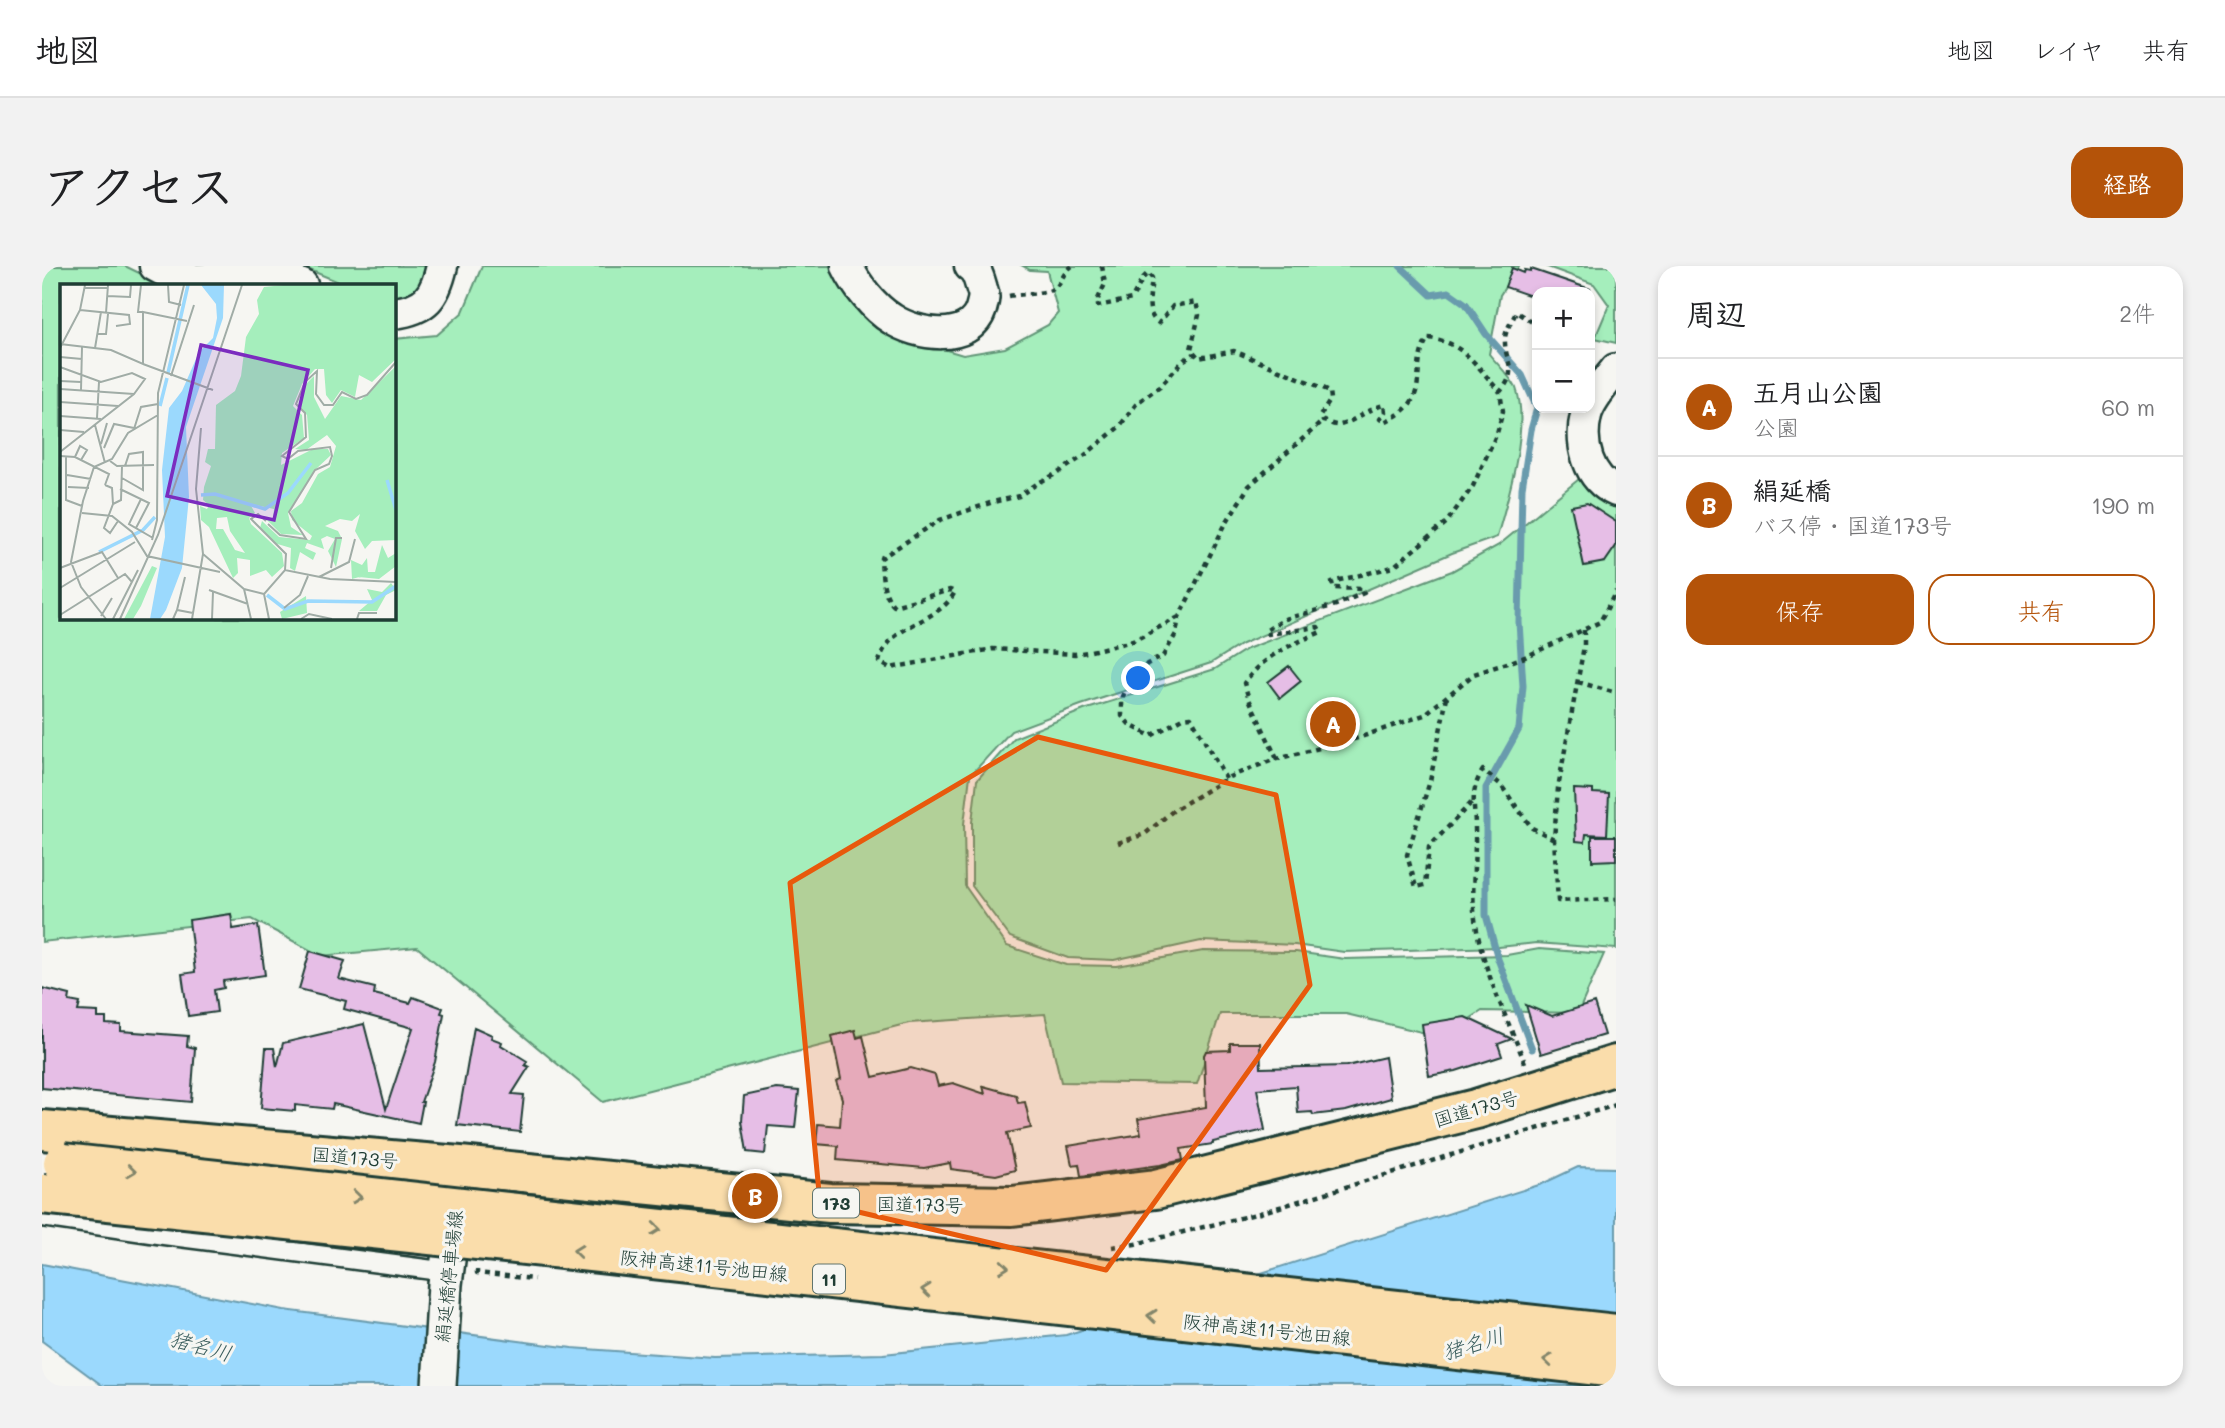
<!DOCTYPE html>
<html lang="ja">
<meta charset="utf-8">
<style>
:root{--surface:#fff;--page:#f2f2f2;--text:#202124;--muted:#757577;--line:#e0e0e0;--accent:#b45309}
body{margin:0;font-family:Mali,"Klee One",sans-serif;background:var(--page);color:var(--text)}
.controls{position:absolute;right:21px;top:21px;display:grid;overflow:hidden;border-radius:14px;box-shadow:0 4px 10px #0003}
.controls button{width:63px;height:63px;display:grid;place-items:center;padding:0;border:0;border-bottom:2px solid var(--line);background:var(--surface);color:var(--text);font:35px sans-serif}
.you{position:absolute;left:1097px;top:413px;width:24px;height:24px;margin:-18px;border:5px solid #fff;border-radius:50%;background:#1a73e8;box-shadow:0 0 0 10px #1a73e833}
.badge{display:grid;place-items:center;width:46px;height:46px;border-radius:50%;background:var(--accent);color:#fff;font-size:23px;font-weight:700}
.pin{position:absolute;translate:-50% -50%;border:4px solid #fff;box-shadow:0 2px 7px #0006}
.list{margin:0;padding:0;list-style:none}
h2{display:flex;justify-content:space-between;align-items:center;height:91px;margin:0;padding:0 28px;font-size:30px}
h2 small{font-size:23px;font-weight:400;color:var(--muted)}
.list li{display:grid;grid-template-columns:46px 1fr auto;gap:21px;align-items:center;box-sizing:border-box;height:98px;padding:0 28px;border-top:2px solid var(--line)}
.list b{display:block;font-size:26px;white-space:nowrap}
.list p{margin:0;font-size:23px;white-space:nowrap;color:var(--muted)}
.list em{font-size:23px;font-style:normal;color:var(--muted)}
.actions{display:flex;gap:14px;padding:21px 28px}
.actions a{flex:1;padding:16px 0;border:2px solid var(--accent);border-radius:21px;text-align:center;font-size:24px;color:var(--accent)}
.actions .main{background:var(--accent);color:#fff}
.map{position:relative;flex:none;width:1574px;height:1120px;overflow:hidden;border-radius:21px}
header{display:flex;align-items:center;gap:42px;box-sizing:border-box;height:98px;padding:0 35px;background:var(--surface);border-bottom:2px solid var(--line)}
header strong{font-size:33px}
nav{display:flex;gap:38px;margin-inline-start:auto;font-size:24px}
.intro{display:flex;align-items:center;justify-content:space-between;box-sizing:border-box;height:168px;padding:0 42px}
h1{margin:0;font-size:49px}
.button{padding:18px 32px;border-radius:21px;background:var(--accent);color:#fff;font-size:24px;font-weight:700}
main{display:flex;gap:42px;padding:0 42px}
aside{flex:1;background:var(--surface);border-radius:21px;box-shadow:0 4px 10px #0003}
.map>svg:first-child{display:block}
.green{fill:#a5eebc;stroke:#629678;stroke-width:2}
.water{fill:#9bd9fd;stroke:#699bad;stroke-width:2}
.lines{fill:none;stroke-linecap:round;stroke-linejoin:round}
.stream{stroke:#699bad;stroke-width:7}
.building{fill:#e6bee6;stroke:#1f3d34;stroke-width:2}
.pedestrian-casing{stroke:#1f3d34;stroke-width:23}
.tertiary-casing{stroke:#1f3d34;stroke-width:35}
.secondary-casing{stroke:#1f3d34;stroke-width:38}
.trunk-casing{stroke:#1f3d34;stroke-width:44}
.path{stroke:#1f3d34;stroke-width:4.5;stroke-dasharray:5 5;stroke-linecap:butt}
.pedestrian{stroke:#f6f6f2;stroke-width:18}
.tertiary{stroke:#f6f6f2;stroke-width:30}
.secondary{stroke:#f6f6f2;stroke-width:33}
.trunk{stroke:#faddab;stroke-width:38}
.motorway-bridge-casing{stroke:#1f3d34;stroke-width:44;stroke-linecap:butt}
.motorway-bridge{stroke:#faddab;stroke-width:38}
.oneway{stroke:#82856a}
.marked{fill:#e8590c;fill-opacity:0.2;stroke:#e8590c;stroke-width:5;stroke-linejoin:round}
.labels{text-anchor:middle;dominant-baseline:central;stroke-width:6;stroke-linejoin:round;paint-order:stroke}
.shield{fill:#f6f6f2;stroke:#60746d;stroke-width:2}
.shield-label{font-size:18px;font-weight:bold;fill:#1f3d34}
.street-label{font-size:19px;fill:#1f3d34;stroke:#f6f6f2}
.water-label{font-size:21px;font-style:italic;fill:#385c5c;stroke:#f6f6f2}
.inset-river{fill:none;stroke:#9bd9fd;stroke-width:3.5}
.inset-road{fill:none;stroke:#a0aca6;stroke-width:2}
.view{fill:#7b2cbf;fill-opacity:0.15;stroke:#7b2cbf;stroke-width:3.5}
.inset-edge{fill:none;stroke:#1f3d34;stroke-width:3.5}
</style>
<header>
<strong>地図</strong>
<nav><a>地図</a><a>レイヤ</a><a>共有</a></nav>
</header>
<div class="intro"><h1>アクセス</h1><a class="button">経路</a></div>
<main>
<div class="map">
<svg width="1574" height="1120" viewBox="0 0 1574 1120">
<rect width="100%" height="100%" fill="#f6f6f2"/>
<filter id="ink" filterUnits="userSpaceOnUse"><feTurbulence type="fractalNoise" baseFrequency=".0143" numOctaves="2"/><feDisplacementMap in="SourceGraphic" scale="14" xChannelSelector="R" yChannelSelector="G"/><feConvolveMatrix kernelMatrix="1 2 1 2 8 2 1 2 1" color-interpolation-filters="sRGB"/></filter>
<g filter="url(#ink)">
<!-- green -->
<path class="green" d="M0,0H83L122,19H19V352H352V73L395,69L421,46L440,0H790L802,20L881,77L921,89L963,82L1006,59L1016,47L1005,5L988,4L981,0H1477L1458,29L1447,88C1455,98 1469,111 1474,122C1488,160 1466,233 1455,271L1410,287L1200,378L1169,397L1039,439L969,465L928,510L922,558L923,620L965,680L1024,699L1075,700L1161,685L1254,686L1303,693L1465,689L1497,683L1562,688L1536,747L1440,745L1400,771L1304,748H1178L1155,818L1019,816L1003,748L867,757L561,836L375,681L279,690L210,653L0,676Z
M258,0H388C379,24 378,28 352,33V19H304Z
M1503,0H1574V77L1553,72L1567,39L1552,18Z
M1543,208L1574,239V683L1494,677L1457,681L1302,686L1253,679L1159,675L1072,694L1026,692L968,671L930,620V556L935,514L972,472L1042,444L1173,403L1205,383L1410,305L1457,279Z"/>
<!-- water -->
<path class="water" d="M1536,901L1574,902V1120H61L0,1075V998L242,1044L530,1082L673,1092L841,1088L1024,1069L1500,918Z"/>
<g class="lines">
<!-- stream -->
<path class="stream" d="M1358,0L1389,29L1407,26L1424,38L1444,68L1480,109L1495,142L1489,164L1480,222L1477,356L1481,420L1477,463L1444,522V649L1456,693L1490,783"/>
</g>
<!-- building -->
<path class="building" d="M1470,2L1482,7L1483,4L1489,5V3L1548,23L1547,26H1495V32L1463,21Z
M1545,237L1574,256V280L1563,296L1542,300L1529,240Z
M1247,400L1259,415L1238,432L1226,416Z
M1532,523L1551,524V527L1567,528L1565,569L1544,568L1543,576L1534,575Z
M1550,570H1574V594L1550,595Z
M189,648L191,663L216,659L223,709L181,715L182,722L172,724L175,746L146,750L140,708L153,706L147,654Z
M268,685L303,695L297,713L333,722L332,728L368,737L371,731L401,742L399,747L402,748L393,796L379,836H381L377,857L291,838L290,843L253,839V845L219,842L224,782H232L235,801L241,777L322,758L344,843L371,762L302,743L304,735L257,723Z
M0,722L28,729L27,735L38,737L36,745L56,746V752H64V758L79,759V765L146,770L145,780L153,782L149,836L0,822Z
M1552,737L1562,769L1499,788L1484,739L1510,750Z
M1423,751L1470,773L1456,778L1460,790L1414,805L1387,810L1380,758Z
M432,761L450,769L449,772L460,776L459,779L485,795L483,799L487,801L470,828L482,829L478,866L415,859Z
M813,764L815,772L821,770L831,811L869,802L893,809L896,820L911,817L943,828L941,820L974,829L976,837L983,836L989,862L965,867L973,904L954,909L909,903L908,897L882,902L795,894L796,880L774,878L776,858L798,860L800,833L794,815L799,813L790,770Z
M1188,777H1218L1219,802L1305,800L1343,791L1349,832L1304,845L1271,849L1270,846L1256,847L1254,820L1215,823L1223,864L1171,876V878L1139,883L1141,894L1118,899L1039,910L1037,898L1030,899L1026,880L1099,868L1096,853L1164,841L1162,789L1164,785L1188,784Z
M735,823L757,825L753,862L726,860L723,888L705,886L700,855L702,830Z"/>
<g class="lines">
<defs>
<path id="pedestrian" d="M0,951L122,969L391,1004"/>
<path id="tertiary" d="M113,0C163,30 184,0 230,7C240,9 251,15 260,19
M805,0C814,19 832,42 850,53C874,69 928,78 939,43C941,35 943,31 940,23C937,14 936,5 928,0
M352,47C384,43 393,31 400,0
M1574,103C1564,116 1548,133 1544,149C1537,178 1546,213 1574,225"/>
<path id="secondary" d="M397,1120L403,1018L418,900"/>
<path id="trunk" d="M0,864L418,900L788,937L970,940L1114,923L1434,843L1574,799"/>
</defs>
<!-- pedestrian casing -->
<use href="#pedestrian" class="pedestrian-casing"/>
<!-- tertiary casing -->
<use href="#tertiary" class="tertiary-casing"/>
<!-- secondary casing -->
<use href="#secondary" class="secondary-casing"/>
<!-- trunk casing -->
<use href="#trunk" class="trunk-casing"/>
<!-- path -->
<path class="path" d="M1060,0L1063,18L1056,33V40L1090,33L1101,12L1106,7L1110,12C1109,26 1102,49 1117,57L1131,40L1154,36L1157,49L1149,83L1157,92L1192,85L1288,125L1289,133L1278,150L1281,155C1286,156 1292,160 1298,159C1311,156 1326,143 1342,139L1343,146L1338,153L1342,156C1394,133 1365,105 1386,72C1421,75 1436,102 1458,126
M967,30C977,28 1006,28 1013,22C1020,16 1021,6 1030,0
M1137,351L1091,375L1045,386L1033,388L951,383L848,402L837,396C848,355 894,360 913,326L908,324L852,340C840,328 840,308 839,292L898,254L951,236L977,230L996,217L1016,207L1043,189L1077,161L1095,137L1118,120L1142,94L1152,88
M1542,364V380L1516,522L1512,573L1516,635L1574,633
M1536,416L1574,427
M1405,431L1388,515L1365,589L1374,621L1383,619L1387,581L1431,535
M1235,493L1207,433L1202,417C1224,388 1247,380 1279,366L1276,361L1226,368L1223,365L1243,353L1294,339L1322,327L1320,323L1291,322L1290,316L1351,301L1404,257L1431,220L1455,167L1461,145L1458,126C1478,103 1462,97 1463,73C1463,64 1471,54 1474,46L1495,59
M1184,513L1149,451L1141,452L1109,470L1088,459L1080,450V433L1084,423L1105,398L1121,390L1134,368L1137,351L1184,257L1207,220L1281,155
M1076,577L1103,568L1132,544L1187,511L1231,494L1316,472L1382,449L1432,408L1483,391L1558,356L1574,325
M1483,797C1465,752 1442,707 1434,659C1428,626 1434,594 1433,562C1433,538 1427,526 1441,504L1458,518L1490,562L1512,573
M1070,981L1093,978L1218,947L1574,839
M435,1004V1007L492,1013"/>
<!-- pedestrian -->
<use href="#pedestrian" class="pedestrian"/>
<!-- tertiary -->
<use href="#tertiary" class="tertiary"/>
<!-- secondary -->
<use href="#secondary" class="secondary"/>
<!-- trunk -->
<use href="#trunk" class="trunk"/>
<defs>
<path id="motorway-bridge" d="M21,897L1574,1068
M0,928L558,987L1574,1102"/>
</defs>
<!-- motorway-bridge casing -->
<use href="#motorway-bridge" class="motorway-bridge-casing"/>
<!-- motorway-bridge -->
<use href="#motorway-bridge" class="motorway-bridge"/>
</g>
<!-- one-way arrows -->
<defs><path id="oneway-chevron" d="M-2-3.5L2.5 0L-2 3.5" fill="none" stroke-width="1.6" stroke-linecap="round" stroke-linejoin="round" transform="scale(1.75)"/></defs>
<g class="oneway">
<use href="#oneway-chevron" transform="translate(89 905) rotate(7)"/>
<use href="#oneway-chevron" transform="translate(315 931) rotate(6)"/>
<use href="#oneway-chevron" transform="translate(614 963) rotate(6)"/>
<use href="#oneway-chevron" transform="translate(536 985) rotate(-174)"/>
<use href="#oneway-chevron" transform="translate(962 1001) rotate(6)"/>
<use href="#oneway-chevron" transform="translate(884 1024) rotate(-174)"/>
<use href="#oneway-chevron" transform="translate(1110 1050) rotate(-174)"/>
<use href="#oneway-chevron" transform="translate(1506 1094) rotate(-174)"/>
</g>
</g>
<!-- marked area -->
<path class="marked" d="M996,471L1234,529L1268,719L1064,1004L778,937L748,617Z"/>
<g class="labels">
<!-- shield labels -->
<g class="shield">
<rect x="771" y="922.5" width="46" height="29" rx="5"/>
<rect x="771" y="998.5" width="32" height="29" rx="5"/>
</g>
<g class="shield-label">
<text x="794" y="937">173</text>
<text x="787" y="1013">11</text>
</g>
<!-- street labels -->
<g class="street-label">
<text transform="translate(1434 842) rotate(-16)">国道173号</text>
<text transform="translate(313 891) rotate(5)">国道173号</text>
<text transform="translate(878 938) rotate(1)">国道173号</text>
<text transform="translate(662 999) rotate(6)">阪神高速11号池田線</text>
<text transform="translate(406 1010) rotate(-84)">絹延橋停車場線</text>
<text transform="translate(1225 1063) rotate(6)">阪神高速11号池田線</text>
</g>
<!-- water labels -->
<g class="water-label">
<text transform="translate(1431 1077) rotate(-17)">猪名川</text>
<text transform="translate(159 1079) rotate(15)">猪名川</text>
</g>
</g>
<!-- overview -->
<g transform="translate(18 18)">
<rect width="336" height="336" fill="#f6f6f2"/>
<path d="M224,1H336V75L312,98L299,91L295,113L281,106L272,119L266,111L264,85H255L242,100L233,122L242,131L244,154L222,169L221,181L253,165H268L271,171L255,186L228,229L231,243L243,251L221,250L206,235L213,234L214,225L190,220L195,229L189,234L191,240L222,269L224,282L212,293L206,286L190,292V276L177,274L178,289L173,294L149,243L141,236L140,222L147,225L149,221L143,216L144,203L151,182L145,178L148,165H155L156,121L175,107L181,92L186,53L199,30L197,16L204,3ZM167,233L170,247L185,269L175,266L163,245H156L157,234ZM336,82V256L312,257L305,265L295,247L300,230L292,237L280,235L265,242L278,247L282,255L276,283L268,267L275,255L267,252L261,255L264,265L247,259L245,264L256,269L253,276L240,268L235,287L230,284L231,264L214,259L200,244L202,237L219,253L250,256L252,252L232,236L231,227L242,219L258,190L270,183L276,162L267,151L246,166L235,165L249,156L247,131L238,122L246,100L254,92V113L265,135L281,112L301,116ZM322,261L328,274L336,269V282L319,295L299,293L310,290L292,295L291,276L302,281L307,274L308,288H315ZM92,282L97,284L81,322L73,335H64ZM331,299L336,306L326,311L317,327H299L312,316L307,305L322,308ZM246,312L247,329L222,335L220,328Z" fill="#a5eebc" fill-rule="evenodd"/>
<path d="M141,1H164L163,34L126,143L129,213L122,284L106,326L100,335H90L105,253L102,186L109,124L122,107L139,68L153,54L157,34L156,20Z" fill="#9bd9fd"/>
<path class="inset-river" d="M108,89L128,1M100,122L107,94M327,196L336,226M141,211L155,210L205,225L228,209L251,179M39,268L83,246L95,233M207,311L225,325L248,317L312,318L336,302"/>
<path class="inset-road" d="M81,1L78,28H83M108,1L109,18L121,21M25,4H47M47,12L70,13L71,1M20,26L69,31L70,40L56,42M46,29L48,1M37,50H46L48,30M0,60L51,66L83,80V28L127,37M0,64L20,26L25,1M35,64L41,28M0,73L22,75M83,80L153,106M0,83L41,98L72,89L85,95L74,110L0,168M111,92L134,21M0,97L21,98M0,105L74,110M21,106L22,63M0,118L58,122M0,132L41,135M37,134L39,98M35,141L45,179M74,145L81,123L98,120M0,146L24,148M41,160L47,139M44,164L54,140L74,144M0,172L15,173L49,190L45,201M6,173V216L22,222M15,173L20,162L27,166L21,176M50,177L57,182L94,181M7,191L31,195M62,194L83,206V168L69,170L65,182M45,201L52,204L53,220L44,244L50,249L58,237M8,203L29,204M60,205L89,219L76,244M81,215L69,240L93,254M53,220L61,216L62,182M22,229L52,232L72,248L87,272L160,288M206,237L198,230L191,235L226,270L225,286M208,240L220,251L246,255L229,228L255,186L269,180L272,172L270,163L238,167L228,175L222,172L246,153L245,129L236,120L245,98L257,87L256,110L264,121H273L282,108L296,115L307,111L336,78M92,256L97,236L98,109L124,1M143,270L184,305L204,310M0,284L42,268L58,294M271,284L276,254H282M259,293L289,278L295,255M0,304L75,258M184,305L191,335M149,306L188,320M224,324L240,311L248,292M117,326L125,293M0,331L65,290L72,298M41,332L52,314M46,335L21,303L11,278L23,217L34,183L52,175L68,149L98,131M53,335L78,286M60,335L98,251L182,1M113,335L117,326L133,329M132,335L143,270L136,205L141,144M152,335L153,308M209,335L204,310L225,286L270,295L336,298M241,335L249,330L272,335M297,335L299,329H317"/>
<path class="view" d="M141,61L248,86L214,236L107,212Z"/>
<rect width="336" height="336" class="inset-edge"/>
</g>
</svg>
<div class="controls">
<button>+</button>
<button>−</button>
</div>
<div class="you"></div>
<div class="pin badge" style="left:1291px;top:458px">A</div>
<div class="pin badge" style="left:713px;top:930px">B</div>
</div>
<aside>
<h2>周辺<small>2件</small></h2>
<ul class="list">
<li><span class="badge">A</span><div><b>五月山公園</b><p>公園</p></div><em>60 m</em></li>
<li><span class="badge">B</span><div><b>絹延橋</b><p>バス停 · 国道173号</p></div><em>190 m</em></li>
</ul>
<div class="actions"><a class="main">保存</a><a>共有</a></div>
</aside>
</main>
